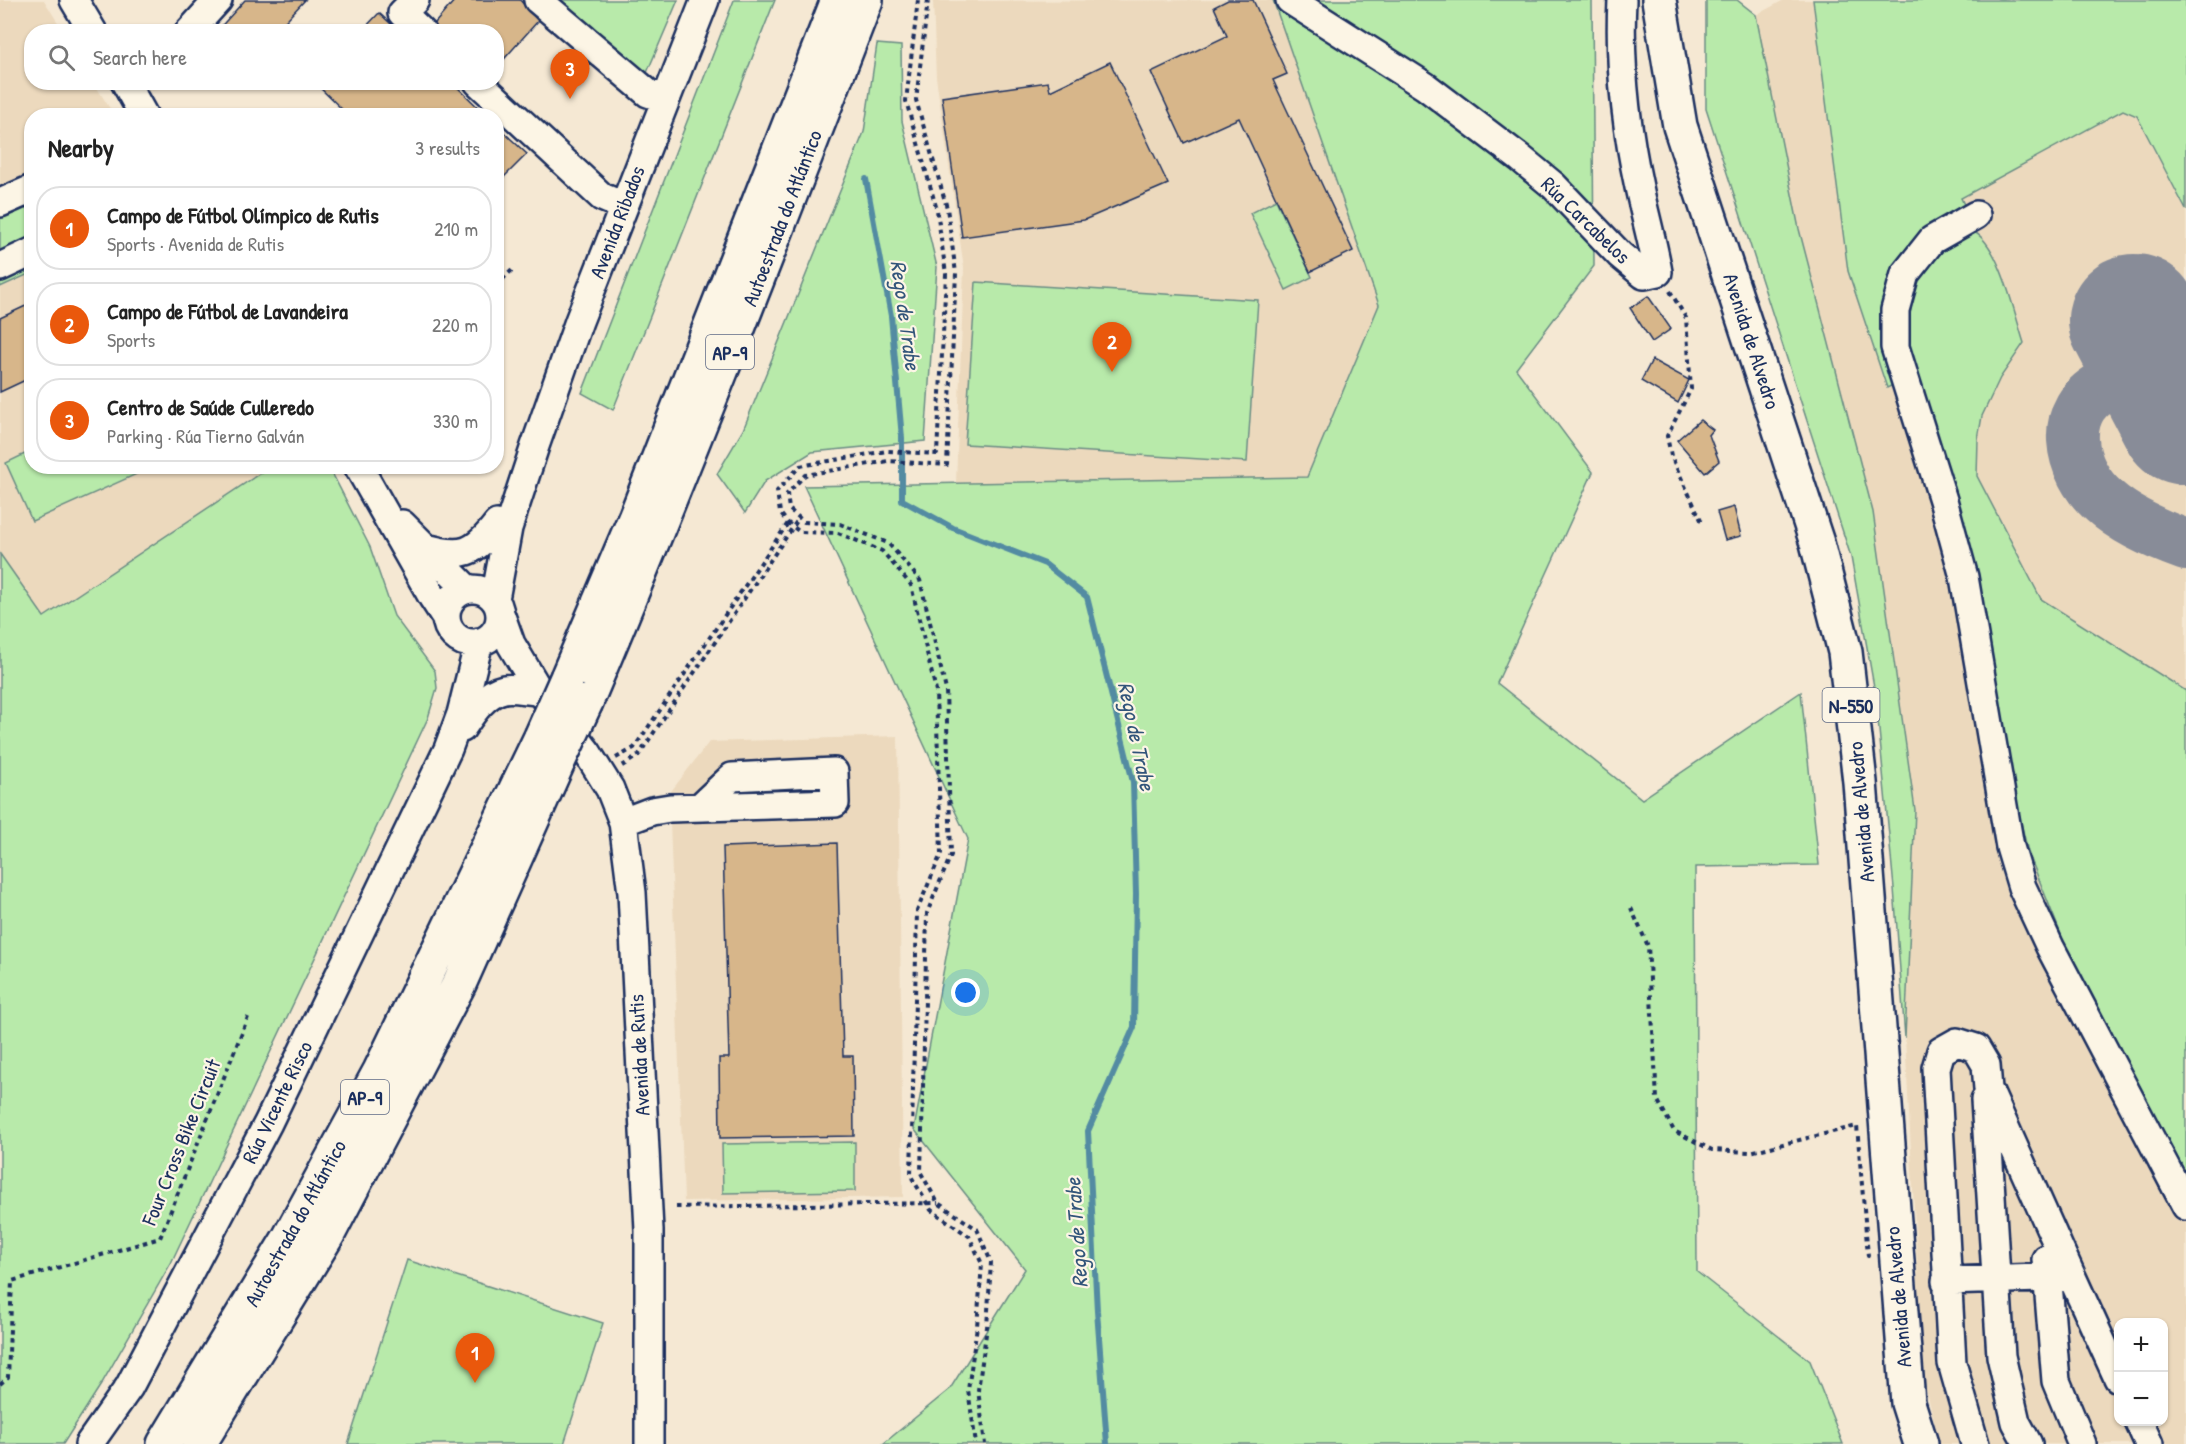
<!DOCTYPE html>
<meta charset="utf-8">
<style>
:root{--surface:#fff;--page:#f2f2f2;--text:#222;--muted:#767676;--line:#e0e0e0;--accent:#ea580c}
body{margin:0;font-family:"Patrick Hand",sans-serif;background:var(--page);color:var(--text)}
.controls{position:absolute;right:18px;bottom:18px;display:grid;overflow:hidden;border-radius:12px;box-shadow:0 2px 4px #0004}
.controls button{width:54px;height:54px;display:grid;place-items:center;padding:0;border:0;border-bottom:2px solid var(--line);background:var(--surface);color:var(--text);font:30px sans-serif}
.you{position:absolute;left:966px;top:993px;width:21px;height:21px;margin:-15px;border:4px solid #fff;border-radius:50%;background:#1a73e8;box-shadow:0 0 0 9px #1a73e833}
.badge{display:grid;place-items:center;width:39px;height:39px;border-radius:50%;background:var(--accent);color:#fff;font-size:20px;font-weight:700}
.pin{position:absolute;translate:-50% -50px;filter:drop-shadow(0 2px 3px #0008)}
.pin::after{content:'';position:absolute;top:32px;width:21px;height:18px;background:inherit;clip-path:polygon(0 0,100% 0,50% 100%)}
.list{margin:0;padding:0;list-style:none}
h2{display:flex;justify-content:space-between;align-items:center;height:78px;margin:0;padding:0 24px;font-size:26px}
h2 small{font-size:20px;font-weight:400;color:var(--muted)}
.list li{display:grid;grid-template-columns:39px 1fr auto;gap:18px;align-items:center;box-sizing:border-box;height:84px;margin:0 12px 12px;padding:0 12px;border:2px solid var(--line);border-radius:24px}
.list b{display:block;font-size:22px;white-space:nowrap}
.list p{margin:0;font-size:20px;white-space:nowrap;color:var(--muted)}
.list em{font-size:20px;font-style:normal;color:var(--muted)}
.icon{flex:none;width:33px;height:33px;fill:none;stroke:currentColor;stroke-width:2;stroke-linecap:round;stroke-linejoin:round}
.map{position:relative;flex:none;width:2186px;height:1444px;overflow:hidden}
.search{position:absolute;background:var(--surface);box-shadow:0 2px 4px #0004;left:24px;top:24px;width:480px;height:66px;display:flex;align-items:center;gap:15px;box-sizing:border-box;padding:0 21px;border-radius:24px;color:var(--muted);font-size:22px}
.panel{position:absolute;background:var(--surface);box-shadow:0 2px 4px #0004;left:24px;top:108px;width:480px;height:366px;border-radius:24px}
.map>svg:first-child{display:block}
.built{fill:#ecd9bd;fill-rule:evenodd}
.green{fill:#b8eaaa;stroke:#6a8c84;stroke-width:1.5}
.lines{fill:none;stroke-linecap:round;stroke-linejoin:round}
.stream{stroke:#528ba2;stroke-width:6}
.taxiway{stroke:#888c98;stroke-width:52}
.runway{stroke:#888c98;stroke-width:132}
.building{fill:#d7b68a;stroke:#1b2f5e;stroke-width:1.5}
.minor-casing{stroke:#1b2f5e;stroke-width:32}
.highway-casing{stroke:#1b2f5e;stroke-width:38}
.path{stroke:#1b2f5e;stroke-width:4;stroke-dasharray:4.5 4.5;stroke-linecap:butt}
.minor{stroke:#fcf5e5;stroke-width:27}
.highway{stroke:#fcf5e5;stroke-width:33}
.highway-bridge-casing{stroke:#1b2f5e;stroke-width:38;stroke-linecap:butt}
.highway-bridge{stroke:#fcf5e5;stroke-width:33}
.labels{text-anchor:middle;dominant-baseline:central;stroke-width:4.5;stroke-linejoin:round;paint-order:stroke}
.shield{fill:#fcf5e5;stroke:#5e6a86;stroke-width:1.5}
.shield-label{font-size:20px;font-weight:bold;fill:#1b2f5e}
.street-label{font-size:21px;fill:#1b2f5e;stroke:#fcf5e5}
.water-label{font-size:22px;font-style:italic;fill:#32557a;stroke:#fcf5e5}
</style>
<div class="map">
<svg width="2186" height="1444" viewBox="0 0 2186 1444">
<rect width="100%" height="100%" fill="#f5e8d3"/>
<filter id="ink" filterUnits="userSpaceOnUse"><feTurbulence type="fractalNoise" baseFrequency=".0167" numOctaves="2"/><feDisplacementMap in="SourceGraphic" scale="12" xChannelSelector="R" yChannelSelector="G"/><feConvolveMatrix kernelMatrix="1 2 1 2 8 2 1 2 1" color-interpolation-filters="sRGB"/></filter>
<g filter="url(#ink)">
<!-- built -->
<path class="built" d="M0,0H44L63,31L32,32V82L94,83L114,115L32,116L31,180L0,195Z
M1273,0L1379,305L1307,477L956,483L964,268L936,77L933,1Z
M1784,0H2186V1444H1940L1923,1377L1905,1038L1915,810L1873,512L1799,229L1756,15ZM2118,1322H2164V1422H2118Z
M31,273L32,466L271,467L44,617L0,554V288Z
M898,736L903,1197L684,1201L669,794L709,742Z"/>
<!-- green -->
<path class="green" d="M552,0H678L643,82Z
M734,0H775L613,410L582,393Z
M1273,0H1592L1594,266L1516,369L1593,472L1497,683L1642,799L1801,692L1819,865L1695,867L1697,1272L1810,1361L1843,1444H883L950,1389L1025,1269L914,1129L968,839L804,486L1307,477L1379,305Z
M1706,0H1737L1756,15L1799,229L1873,512L1915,810L1905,1038L1894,888L1876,698L1851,557L1706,108Z
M1813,0H2186V210L2137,116L2123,110L1961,198L1966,209L1907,258L1899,382L1887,388L1848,271Z
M877,44L901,46L902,121L937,267L925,441L812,452L765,481L745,513L717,474L743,430L864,132Z
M31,180V273L0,287V195Z
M1276,200L1312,277L1286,290L1250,213Z
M1974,232C2000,245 2015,316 2024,343L2000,378L1982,416L1978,439L1977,476L2041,599L2186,691V1174L2064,942L2028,852L1910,356C1907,312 1910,272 1950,246C1958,241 1965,235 1974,232Z
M976,282L1258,300L1247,462L965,444Z
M31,451L32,466L136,467L139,473L32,521L6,463Z
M271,466L329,467L370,547L394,616L435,671L437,688L428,718L171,1263L102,1383L63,1444H0V554L44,617Z
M855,1142V1191L723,1193L722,1144Z
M407,1260L603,1323L564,1444H348Z"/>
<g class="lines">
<!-- stream -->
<path class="stream" d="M866,179L891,316L902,438V500L953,528L1045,564L1087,597L1133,782L1136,894L1134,1027L1088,1131L1097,1311L1107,1444"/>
<!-- taxiway -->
<path class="taxiway" d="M2159,368C2140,368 2125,377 2107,385C2056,407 2068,471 2105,502C2127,522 2158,535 2186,545"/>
<!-- runway -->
<path class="runway" d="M2134,320L2186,419"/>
</g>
<!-- building -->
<path class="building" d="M245,0H305L275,32H216Z
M455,0H520L538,21L496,68V32H437L435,23Z
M1228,0H1253L1287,74L1273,80L1353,251L1310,272L1239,118L1184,143L1151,72L1227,36L1214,7Z
M379,13L390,23L399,32H361Z
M1110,62L1168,184L1084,220L962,237L942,97L1048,82L1050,91Z
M314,82H452L487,116H349Z
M496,125L527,154L496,185Z
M1648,296L1671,329L1652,342L1630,308Z
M32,303V377L0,392V318Z
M1652,360L1689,380L1678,403L1641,381Z
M1700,420L1713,430L1709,435L1719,461L1705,473L1677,440Z
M1734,507L1741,536L1725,540L1717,512Z
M837,843L843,1056H853L854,1136L720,1138L719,1058H729L723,847Z"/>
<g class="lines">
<defs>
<path id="minor" d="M74,0L93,32
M415,0L402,13L422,32
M538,0L648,93L665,99
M1290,0L1425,86L1520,158L1554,186L1620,255L1644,275L1658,272C1653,243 1645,216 1639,187C1626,127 1619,61 1622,0
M189,32L218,0
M125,82L144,116
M478,82L602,197L623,206
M0,203L32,189
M1976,215L1932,240L1905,274L1895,310V347L1943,500L1964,577L2010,847L2022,887L2050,947L2186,1206
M0,267L32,252
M358,466L433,598L446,618
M402,524L467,589
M426,548C462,558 474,554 497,524
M446 616a27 27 0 1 1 54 0a27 27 0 1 1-54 0Z
M495,599L508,528L535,446L579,321L705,0
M501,616L511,644L539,691L587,752L610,789L623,822L632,893L649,1230V1444
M462,728C472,713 485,693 504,689C514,687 529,691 539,691
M623,822L652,811L670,808L835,803L834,772L732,777L700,807
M1985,1100L2001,1356L2016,1422L2028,1444
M2046,1259L2056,1381L2082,1444
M1946,1281L2072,1277L2118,1378
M2139,1422L2149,1444
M89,1444L129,1387L268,1123L448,749L461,714L479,642
M1975,1444L1952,1363L1936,1068L1941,1051L1957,1042L1976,1048L1986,1065L1988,1089L2072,1277"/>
<path id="highway" d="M1659,0L1680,126L1817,543L1845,652L1860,782L1908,1403L1921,1444
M567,678L636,516L838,0
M586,702C684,470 775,235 866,0
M164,1444L289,1238L380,1071L541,737
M199,1444L328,1234L459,984L559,760"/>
</defs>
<!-- minor casing -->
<use href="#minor" class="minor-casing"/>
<!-- highway casing -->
<use href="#highway" class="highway-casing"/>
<!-- path -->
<path class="path" d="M918,0L906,101L937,210L946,274L937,454L887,451L800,466L777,491L780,513L788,523L800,532L838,533L882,551L911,585L936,691L941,854L917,911L911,1176L931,1210L969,1236L982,1264L977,1326L968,1390L976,1444
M928,0L916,100L947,208L956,273L947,465L888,461L805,475L787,494L789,509L804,522L840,524L888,543L920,580L946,690L951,855L927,913L921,1173L938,1203L977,1229L991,1262L987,1327L978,1390L985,1444
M496,286L514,268
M1670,291L1686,318L1691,389L1667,436L1671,456L1702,522
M616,758L634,748L788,523
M622,766L638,756L799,518
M1631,908L1648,946L1657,1099L1674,1131L1712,1150L1750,1152L1857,1126L1868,1256H1871
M676,1207L938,1203
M0,1384L8,1377L12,1281L160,1238L248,1017"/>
<!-- minor -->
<use href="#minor" class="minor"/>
<!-- highway -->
<use href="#highway" class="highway"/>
<defs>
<path id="highway-bridge" d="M541,737L567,678
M559,760L586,702"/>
</defs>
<!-- highway-bridge casing -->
<use href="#highway-bridge" class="highway-bridge-casing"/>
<!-- highway-bridge -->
<use href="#highway-bridge" class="highway-bridge"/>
</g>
</g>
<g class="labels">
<!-- shield labels -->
<g class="shield">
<rect x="706" y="335" width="48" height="34" rx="4.5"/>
<rect x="1822.5" y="688" width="57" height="34" rx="4.5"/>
<rect x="341" y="1080" width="48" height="34" rx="4.5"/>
</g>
<g class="shield-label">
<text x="730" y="352">AP-9</text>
<text x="1851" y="705">N-550</text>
<text x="365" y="1097">AP-9</text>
</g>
<!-- street labels -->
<g class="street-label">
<text transform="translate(782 218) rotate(-69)">Autoestrada do Atlántico</text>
<text transform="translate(1586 220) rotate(44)">Rúa Carcabelos</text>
<text transform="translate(617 222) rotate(-69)">Avenida Ribados</text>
<text transform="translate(1752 341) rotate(72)">Avenida de Alvedro</text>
<text transform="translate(1861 812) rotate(-95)">Avenida de Alvedro</text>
<text transform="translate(639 1055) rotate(-93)">Avenida de Rutis</text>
<text transform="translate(277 1102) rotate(-64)">Rúa Vicente Risco</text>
<text transform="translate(181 1142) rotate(-68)">Four Cross Bike Circuit</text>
<text transform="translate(295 1223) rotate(-61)">Autoestrada do Atlántico</text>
<text transform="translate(1898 1297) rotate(-95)">Avenida de Alvedro</text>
</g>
<!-- water labels -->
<g class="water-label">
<text transform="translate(906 315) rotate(82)">Rego de Trabe</text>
<text transform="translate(1137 736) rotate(78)">Rego de Trabe</text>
<text transform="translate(1076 1233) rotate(-94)">Rego de Trabe</text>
</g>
</g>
</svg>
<div class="controls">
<button>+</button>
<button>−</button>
</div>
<div class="you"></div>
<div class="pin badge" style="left:475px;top:1383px">1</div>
<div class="pin badge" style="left:1112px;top:372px">2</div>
<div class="pin badge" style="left:570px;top:99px">3</div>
<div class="search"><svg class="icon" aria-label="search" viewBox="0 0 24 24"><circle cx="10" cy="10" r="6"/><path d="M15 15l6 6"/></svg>Search here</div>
<section class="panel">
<h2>Nearby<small>3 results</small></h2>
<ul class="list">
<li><span class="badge">1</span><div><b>Campo de Fútbol Olímpico de Rutis</b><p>Sports · Avenida de Rutis</p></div><em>210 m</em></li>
<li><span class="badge">2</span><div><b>Campo de Fútbol de Lavandeira</b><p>Sports</p></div><em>220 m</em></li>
<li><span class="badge">3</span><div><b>Centro de Saúde Culleredo</b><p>Parking · Rúa Tierno Galván</p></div><em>330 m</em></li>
</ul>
</section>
</div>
